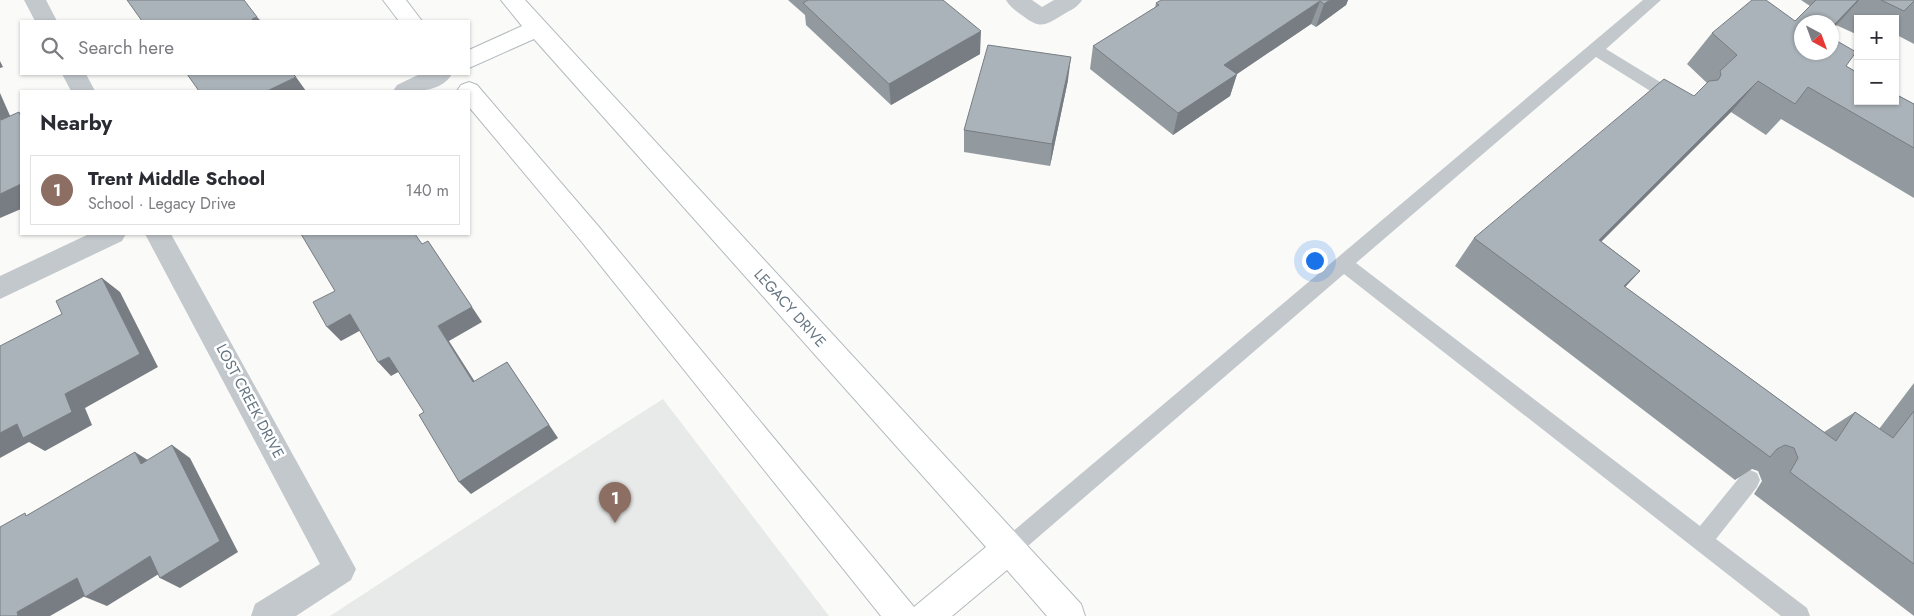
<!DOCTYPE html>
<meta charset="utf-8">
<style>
:root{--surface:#fff;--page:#f7f7f7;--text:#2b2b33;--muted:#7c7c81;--line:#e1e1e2;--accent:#0f766e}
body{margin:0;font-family:Jost,sans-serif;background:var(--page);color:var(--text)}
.controls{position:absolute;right:15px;top:15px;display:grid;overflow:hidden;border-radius:0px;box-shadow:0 1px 4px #0004}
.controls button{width:45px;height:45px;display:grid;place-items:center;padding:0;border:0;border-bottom:1px solid var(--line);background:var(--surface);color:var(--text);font:25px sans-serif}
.compass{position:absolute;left:1794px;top:15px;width:45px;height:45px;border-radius:50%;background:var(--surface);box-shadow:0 1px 4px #0004;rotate:139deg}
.you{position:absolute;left:1314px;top:260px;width:18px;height:18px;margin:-12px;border:4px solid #fff;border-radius:50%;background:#1a73e8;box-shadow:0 0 0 8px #1a73e833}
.badge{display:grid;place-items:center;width:32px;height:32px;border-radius:50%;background:var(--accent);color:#fff;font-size:16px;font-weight:700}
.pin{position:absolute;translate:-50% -41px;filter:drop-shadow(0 1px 2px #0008)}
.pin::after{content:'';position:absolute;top:26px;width:18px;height:15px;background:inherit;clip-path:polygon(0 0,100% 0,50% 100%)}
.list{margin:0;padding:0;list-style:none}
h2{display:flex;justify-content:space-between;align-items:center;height:65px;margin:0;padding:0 20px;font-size:21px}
h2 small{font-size:16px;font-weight:400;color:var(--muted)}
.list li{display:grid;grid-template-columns:32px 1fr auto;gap:15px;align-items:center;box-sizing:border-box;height:70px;margin:0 10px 10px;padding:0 10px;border:1px solid var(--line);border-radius:0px}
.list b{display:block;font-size:19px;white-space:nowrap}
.list p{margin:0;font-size:16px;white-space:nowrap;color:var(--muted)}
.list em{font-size:16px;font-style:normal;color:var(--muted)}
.icon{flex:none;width:28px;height:28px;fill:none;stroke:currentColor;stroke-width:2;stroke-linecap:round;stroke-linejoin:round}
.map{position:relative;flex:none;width:1914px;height:616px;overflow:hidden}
.search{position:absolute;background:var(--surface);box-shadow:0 1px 4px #0004;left:20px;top:20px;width:450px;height:55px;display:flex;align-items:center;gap:12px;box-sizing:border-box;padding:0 18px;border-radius:0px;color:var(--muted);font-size:19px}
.panel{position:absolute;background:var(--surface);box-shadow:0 1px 4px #0004;left:20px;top:90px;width:450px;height:145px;border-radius:0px}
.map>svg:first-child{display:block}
.built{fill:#e8e9e9}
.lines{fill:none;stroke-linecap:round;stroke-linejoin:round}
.secondary-casing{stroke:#b3babf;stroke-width:2}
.service{fill:#c3c8cc;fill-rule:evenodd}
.minor{fill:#c3c8cc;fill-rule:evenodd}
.secondary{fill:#fff;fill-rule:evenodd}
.wall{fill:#929a9f}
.shaded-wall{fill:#777d82}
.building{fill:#aab3b9;stroke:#777d82}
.labels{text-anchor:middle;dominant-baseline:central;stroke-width:5;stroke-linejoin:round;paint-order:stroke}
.street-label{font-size:15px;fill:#657683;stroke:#fff}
</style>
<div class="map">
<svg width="1914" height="616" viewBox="0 0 1914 616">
<rect width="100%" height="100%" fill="#fafaf8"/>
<!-- built -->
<path class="built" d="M663,399L829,616H330L616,429Z"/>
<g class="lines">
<defs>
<path id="secondary" d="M383,0H406L422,21H399Z
M501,0H525L1081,604L1085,616H1047L1007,570L952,616H881L581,241L469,107V91H457L461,85L469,82L477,85L599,227L914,607L986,547L534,39L469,68V50L522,26Z"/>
</defs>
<!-- secondary casing -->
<use href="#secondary" class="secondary-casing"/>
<!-- service -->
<path class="service" d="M1643,0H1661L1606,49L1683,96L1685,100L1683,104H1671L1596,57L1356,263L1700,526L1743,473L1750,470L1757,473L1760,480L1757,487L1716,539L1807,608L1810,616H1781L1344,274L1015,557L1007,560L999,557L996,550L999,543Z"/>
<!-- minor -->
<path class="minor" d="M24,0H46L57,21H35Z
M1006,0H1032L1042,7L1054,0H1082C1078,7 1071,10 1064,14C1046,25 1041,30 1023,16C1016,11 1010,7 1006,0Z
M62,74H86L95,91H71Z
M420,74H452C440,94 413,91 393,91L397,85Z
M89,234H126L122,241L0,299V276Z
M145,234H171L356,569L351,580L296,616H251L255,604L320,564Z"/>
<!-- secondary -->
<use href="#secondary" class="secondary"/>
</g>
<!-- wall -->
<path class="wall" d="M788,0H943L980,54L891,105L806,25L805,15Z
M1348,0L1346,5L1316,27L1311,24L1237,74L1230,96L1173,135L1090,69L1093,46L1155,8L1156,3Z
M1801,0H1914V44L1895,34V19H1858V35L1836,25L1802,22L1846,66L1914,104V198L1781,119L1766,135L1731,112L1601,241L1640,271L1625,287L1824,432L1855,412L1879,429L1914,383V616L1754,494L1762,481L1758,471L1752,469L1735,480L1455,266L1474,238L1694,96L1707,83L1687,64L1712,33L1795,21L1810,6Z
M1068,80L1050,166L964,152V130Z"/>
<!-- shaded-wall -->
<path class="shaded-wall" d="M1330,0H1348L1346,5L1316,27L1324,4Z
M1858,0H1859L1832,30V27Z
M1320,1L1311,24L1237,74L1230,96L1173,135L1178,113L1224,65Z
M257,17L261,21H254L252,19Z
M981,31L980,54L891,105L889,84Z
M1071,57L1068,80L1050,166L1052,144Z
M0,61L3,67L0,68Z
M296,77L306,91H267Z
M1758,81L1731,112L1575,268L1599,240Z
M0,93L19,136L1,120L0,117Z
M21,184V209L0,218V194Z
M428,241L482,322L449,341L484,396L473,382L438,326Z
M1640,271L1614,299L1624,286Z
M102,278L120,292L158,367L85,408L92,425L45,451L29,442L0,458V433L65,394Z
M350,314L363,329L341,341L327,327Z
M389,357L402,370L391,376L378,362Z
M507,362L558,438L471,494L459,482Z
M172,445L190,458L238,552L180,588L160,578Z
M135,452L154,464H141Z
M150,556L170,567L107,606L85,597Z
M77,578L99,588L50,616H18L17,612Z"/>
<!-- building -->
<path class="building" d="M127,0H244L257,17L252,19L254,21H142Z
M808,0H943L981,31L889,84L803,3Z
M1161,0H1330L1324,4L1320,1L1224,65L1237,74L1178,113L1093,46L1159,5L1156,3Z
M1752,0H1766L1795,21L1816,0H1858L1832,27V22H1802V52H1832V38L1856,52L1846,66L1858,73V101H1895V94L1914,104V148L1808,87L1795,104L1758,81L1599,240L1640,271L1624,286L1836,441L1855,412L1893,438L1914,411V564L1790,472L1798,458L1794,448L1785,445L1777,449L1770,457L1474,238L1664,79L1694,96L1709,81L1718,80L1721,75L1720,71L1737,55L1712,33Z
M1881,0H1914V1L1904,11Z
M988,45L1071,57L1052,144L964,130Z
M187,74H293L296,77L267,91H199Z
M19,112L21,117V184L0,194V117L1,120Z
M301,234H415L422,244L428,241L472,307L438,326L473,382L507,362L549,425L459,482L419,415L424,412L389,357L378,362L350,314L327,327L313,302L335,291Z
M102,278L140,354L65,394L72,412L23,438L17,424L0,433V346L62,314L56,301Z
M172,445L220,541L160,578L150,556L85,597L77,578L17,612L18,616H0V527L25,513L26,516L135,452L141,464Z"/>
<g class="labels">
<!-- street labels -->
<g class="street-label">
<text transform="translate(790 308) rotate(48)">LEGACY DRIVE</text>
<text transform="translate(250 401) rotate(62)">LOST CREEK DRIVE</text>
</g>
</g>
</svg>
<div class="controls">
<button>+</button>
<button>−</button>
</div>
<svg class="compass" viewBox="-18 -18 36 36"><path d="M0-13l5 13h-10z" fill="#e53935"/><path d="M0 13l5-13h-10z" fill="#7c7c81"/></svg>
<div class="you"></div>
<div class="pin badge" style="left:615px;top:523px;background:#8d6e63">1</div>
<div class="search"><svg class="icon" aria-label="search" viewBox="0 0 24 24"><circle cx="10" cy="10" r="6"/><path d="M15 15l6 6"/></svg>Search here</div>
<section class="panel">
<h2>Nearby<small></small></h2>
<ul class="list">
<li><span class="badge" style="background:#8d6e63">1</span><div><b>Trent Middle School</b><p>School · Legacy Drive</p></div><em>140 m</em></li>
</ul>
</section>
</div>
